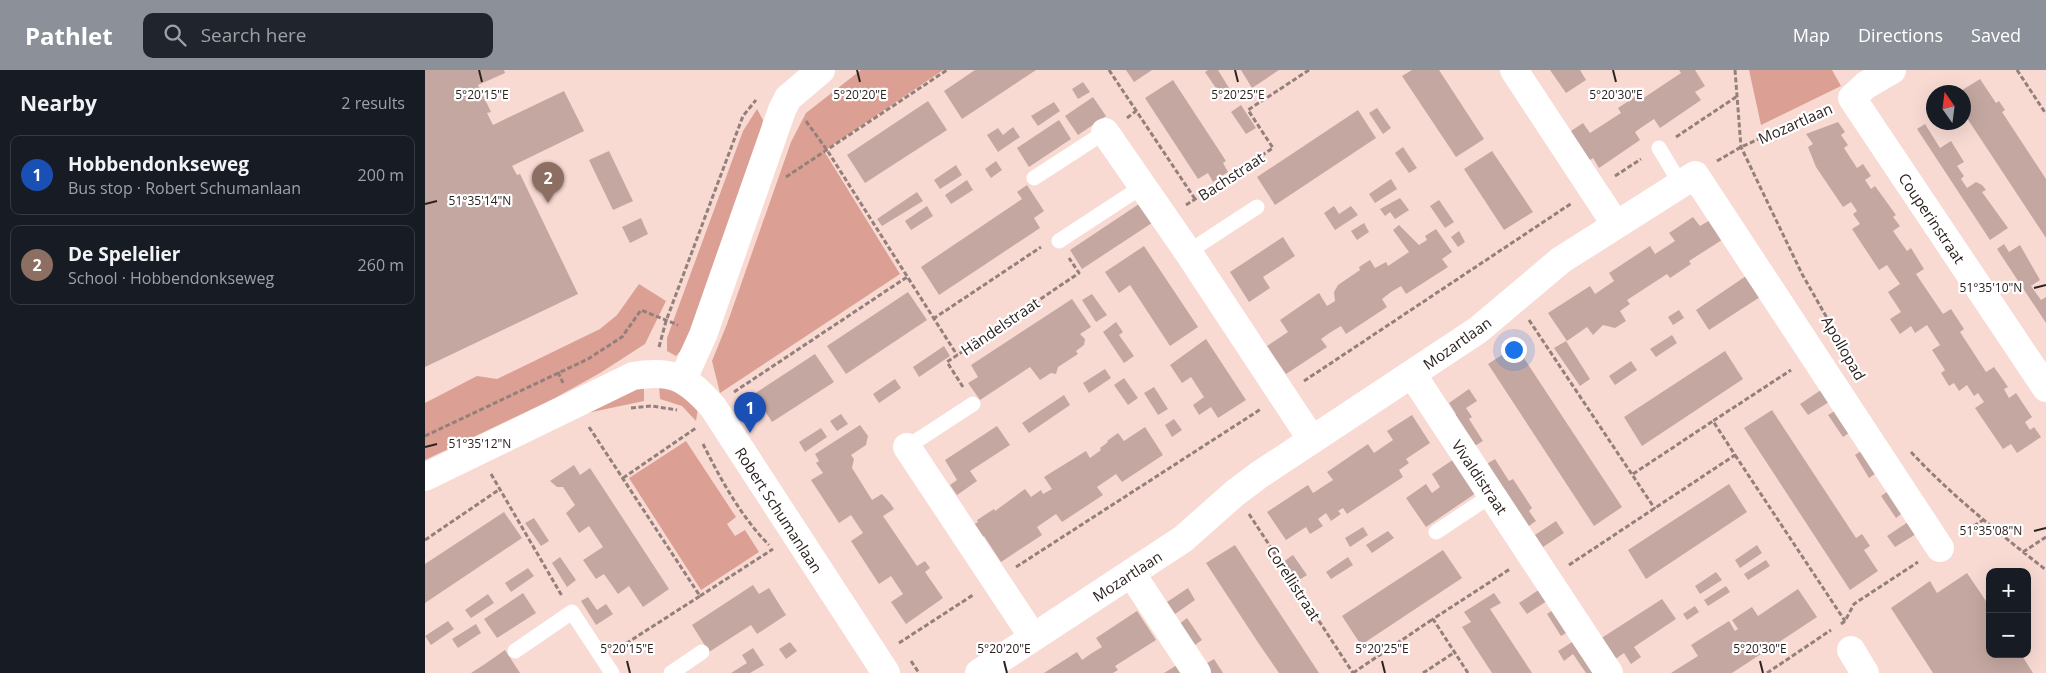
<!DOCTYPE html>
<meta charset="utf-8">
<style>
:root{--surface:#171b24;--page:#20242c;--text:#f1f3f6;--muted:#9ea1a6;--line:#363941;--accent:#8c9099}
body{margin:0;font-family:"Open Sans",sans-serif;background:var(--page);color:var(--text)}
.controls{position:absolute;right:15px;bottom:15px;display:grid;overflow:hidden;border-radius:10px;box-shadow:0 5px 20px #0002}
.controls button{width:45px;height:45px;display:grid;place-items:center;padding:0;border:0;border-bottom:1px solid var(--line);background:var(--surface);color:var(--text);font:25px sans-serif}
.compass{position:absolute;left:1501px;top:15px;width:45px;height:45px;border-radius:50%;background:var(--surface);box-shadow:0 5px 20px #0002;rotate:346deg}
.you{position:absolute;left:1088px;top:279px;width:18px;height:18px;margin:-12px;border:4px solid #fff;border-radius:50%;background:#1a73e8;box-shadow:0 0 0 8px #1a73e833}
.badge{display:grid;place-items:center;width:32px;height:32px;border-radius:50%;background:var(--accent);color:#fff;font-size:16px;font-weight:700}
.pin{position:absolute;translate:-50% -41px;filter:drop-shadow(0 1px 2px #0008)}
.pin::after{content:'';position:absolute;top:26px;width:18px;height:15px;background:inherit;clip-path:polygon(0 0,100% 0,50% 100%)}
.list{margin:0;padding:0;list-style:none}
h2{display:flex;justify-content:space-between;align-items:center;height:65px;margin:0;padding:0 20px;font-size:21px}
h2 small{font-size:16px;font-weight:400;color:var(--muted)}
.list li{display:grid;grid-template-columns:32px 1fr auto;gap:15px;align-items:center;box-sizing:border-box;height:80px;margin:0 10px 10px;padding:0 10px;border:1px solid var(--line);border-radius:10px}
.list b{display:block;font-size:19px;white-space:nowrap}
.list p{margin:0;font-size:16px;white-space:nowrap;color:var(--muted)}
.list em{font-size:16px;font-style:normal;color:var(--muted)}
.icon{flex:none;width:28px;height:28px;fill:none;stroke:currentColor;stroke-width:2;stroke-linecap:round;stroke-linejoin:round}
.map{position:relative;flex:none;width:1621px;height:603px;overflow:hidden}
header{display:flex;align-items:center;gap:30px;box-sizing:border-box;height:70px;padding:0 25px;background:var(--accent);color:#fff}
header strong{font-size:24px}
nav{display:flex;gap:28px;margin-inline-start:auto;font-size:18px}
.search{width:350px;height:45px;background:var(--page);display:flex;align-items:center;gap:12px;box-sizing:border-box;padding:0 18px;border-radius:10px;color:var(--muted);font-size:19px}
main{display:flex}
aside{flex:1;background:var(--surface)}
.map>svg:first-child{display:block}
.green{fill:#db9f93}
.building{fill:#c4a7a1}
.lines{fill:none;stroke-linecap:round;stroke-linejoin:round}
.path{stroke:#94807b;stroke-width:3;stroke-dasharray:5 2.5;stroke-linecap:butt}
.service{stroke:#fff;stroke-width:15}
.minor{stroke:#fff;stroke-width:28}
.tertiary{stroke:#fff;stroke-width:28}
.ticks{fill:none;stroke:#2d2220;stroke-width:2}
.labels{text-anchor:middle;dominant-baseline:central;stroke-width:4.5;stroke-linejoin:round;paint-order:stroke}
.street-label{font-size:15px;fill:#2d2220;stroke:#fff}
.ticks-label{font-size:12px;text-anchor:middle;fill:#2d2220;stroke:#fff;stroke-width:4.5;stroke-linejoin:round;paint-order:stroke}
</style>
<header>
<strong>Pathlet</strong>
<div class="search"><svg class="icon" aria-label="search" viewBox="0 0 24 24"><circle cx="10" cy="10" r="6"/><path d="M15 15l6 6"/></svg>Search here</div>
<nav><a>Map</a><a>Directions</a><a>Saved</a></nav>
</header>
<main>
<aside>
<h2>Nearby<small>2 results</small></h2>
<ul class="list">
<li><span class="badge" style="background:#1a4fb4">1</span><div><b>Hobbendonkseweg</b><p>Bus stop · Robert Schumanlaan</p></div><em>200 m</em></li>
<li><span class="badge" style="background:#8d6e63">2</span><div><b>De Spelelier</b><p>School · Hobbendonkseweg</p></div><em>260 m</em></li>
</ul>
</aside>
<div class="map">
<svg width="1621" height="603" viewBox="0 0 1621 603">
<rect width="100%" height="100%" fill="#f8dad3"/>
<!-- green -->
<path class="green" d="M436,0H518L399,81L475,204L295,323L287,291L302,254L366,72L381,43Z
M1324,0H1407L1416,16L1336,55Z
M332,39L338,50L334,75L266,268L251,286L242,281V268L318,61Z
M214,214L241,231L220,274L175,303L130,328L0,390V333L52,306L72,309L175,259L192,245Z
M219,315V331L162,343Z
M234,316L249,319L273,338L271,351L257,336L235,329Z
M261,371L311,447L302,454L310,466L320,460L334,482L276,520L204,408Z"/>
<!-- building -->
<path class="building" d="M0,0H79L80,3L53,15L66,42L62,43L68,55L139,21L159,61L87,96L92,105L95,104L153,224L0,297Z
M550,0H611L537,49L519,21Z
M701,0H727L709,12Z
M783,0H793L804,18L795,24L780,2Z
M816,0H854L827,18Z
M987,0H1014L1059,69L1031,87L977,6Z
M1125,0H1155L1161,10L1141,23Z
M1254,0H1270L1280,16L1270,22L1276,30L1235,58L1229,49L1220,55L1210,62L1215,70L1174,98L1168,88L1162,92L1143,63L1158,53L1165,63L1196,43L1193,38L1214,24L1217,29L1256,3Z
M1555,9L1571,33L1574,31L1580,40L1577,42L1621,109V168L1538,42V22H1534Z
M748,10L801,91L798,93L803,102L788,112L783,103L773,109L720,28Z
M658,12L665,22L653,29L647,19Z
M668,27L681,46L653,65L640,46Z
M503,31L522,60L440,113L422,85Z
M629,32L635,41L613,56L606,46Z
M816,35L831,58L821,64L806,42Z
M952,38L966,58L958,64L944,43Z
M933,40L951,68L850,135L832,107Z
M634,50L646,69L604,97L592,78Z
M1413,52L1420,62L1416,65L1423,75L1419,78L1432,98L1438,94L1446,106L1440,110L1446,119L1450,116L1471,145L1468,147L1475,156L1468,161L1482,181L1486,178L1499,199L1491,204L1518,244L1526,239L1539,259L1535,262L1561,302L1569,297L1583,317L1579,319L1584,328L1591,323L1607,347L1600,352L1605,360L1609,357L1616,367L1592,383L1586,374L1578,379L1550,338L1559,332L1553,323L1549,326L1542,315L1534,321L1529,313L1524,316L1516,303L1520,300L1507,280L1515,275L1502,255L1490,263L1486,256L1475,264L1465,249L1476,242L1463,222L1475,214L1462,195L1454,200L1427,159L1435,154L1428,144L1432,141L1426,132L1418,137L1391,97L1383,77L1388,74L1381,64Z
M1500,54L1515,78L1526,71L1539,92L1532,96L1539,106L1536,109L1542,118L1551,112L1557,115L1561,120L1557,122L1583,158L1565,170L1492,59Z
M588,57L595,67L573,82L562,65L573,58L578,65Z
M978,77L992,98L984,103L970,83Z
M184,81L208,131L188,140L164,90Z
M1067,81L1108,142L1079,160L1039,99Z
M571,91L577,100L566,108L560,99Z
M531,95L537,105L515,119L509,110Z
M966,109L972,119L950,133L944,124Z
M542,110L548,120L526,134L520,125Z
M602,115L619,141L609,148L615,158L514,225L496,197L597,129L592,122Z
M492,122L498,131L457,156L452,149Z
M975,128L984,140L970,149L965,142L960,146L955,139Z
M1014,130L1029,152L1020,158L1005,136Z
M717,132L730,151L657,199L645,180Z
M502,136L508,146L486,160L480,151Z
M909,136L914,144L926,136L933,145L910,160L899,143Z
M1268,147L1275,156L1287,149L1300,168L1264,191L1266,194L1245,208L1242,204L1202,230L1205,234L1195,241L1201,251L1190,258L1178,255L1168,265L1162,257L1142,271L1123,243L1165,216L1170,224L1189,211L1184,203L1225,176L1230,184L1250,171L1244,163Z
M216,148L223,164L205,173L197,157Z
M939,153L944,162L932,170L926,161Z
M974,155L994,175L1002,170L1000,166L1011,159L1027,182L1017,189L1023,197L981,224L976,216L966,222L957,229L962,237L921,264L916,256L906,262L896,269L902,277L861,304L842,276L863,262L855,250L894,223L902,236L910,231L909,222L913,215L935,200L934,197L945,190L950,198L961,192L963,196L984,182L968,160Z
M1034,161L1040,172L1033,177L1026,167Z
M858,167L870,186L838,207L845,218L824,232L805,202Z
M1579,174L1584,182L1595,175L1615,210L1606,216L1616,230L1621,227V253L1572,179Z
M719,176L773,257L745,276L705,215L694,223L680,202Z
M1321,206L1335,227L1284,260L1271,240Z
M483,222L502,250L421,304L402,276Z
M667,224L682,245L671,252L657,230Z
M647,229L666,257L655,264L660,269L659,275L651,281L653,284L633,297L631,304L626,303L615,310L605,297L555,330L543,313L553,307L546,295Z
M1254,240L1259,248L1248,255L1243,247Z
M691,252L698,262L694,265L709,286L699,293L678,262Z
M1247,265L1252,273L1231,287L1225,279Z
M781,269L821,330L793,348L786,337L774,345L768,335L779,327L766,307L757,313L745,295Z
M1141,271L1165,309L1155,316L1129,278Z
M519,276L525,286L494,307L488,297Z
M1091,276L1197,437L1169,456L1063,294Z
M1300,281L1318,309L1217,376L1199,347Z
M390,284L409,312L347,352L329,324Z
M1206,291L1212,300L1190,315L1184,306Z
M680,299L686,308L664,323L658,313Z
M699,308L713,328L703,335L689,315Z
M470,309L476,318L454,333L448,324Z
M729,317L743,339L733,345L719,323Z
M1044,319L1052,331L1041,338L1047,347L1044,349L1058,371L1048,377L1028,346L1031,344L1024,333Z
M1396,320L1404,332L1383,345L1375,334Z
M639,325L645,335L604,363L597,353Z
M1413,339L1427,361L1418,367L1403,345Z
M1347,340L1431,468L1437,464L1445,476L1439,480L1453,501L1425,520L1319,358Z
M416,344L423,354L412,361L405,351Z
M987,345L1005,373L981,389L984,393L974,400L978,407L922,444L918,438L913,441L916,444L906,451L901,443L893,449L898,456L885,464L881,457L861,470L842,442L883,415L888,423L908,410L902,402L943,374L949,383L968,370L962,361Z
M749,349L757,360L747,367L740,355Z
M435,355L443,366L441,375L426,385L429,389L427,398L447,430L457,424L465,433L469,439L458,446L492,496L500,491L505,498L500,502L518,528L481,554L466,532L478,524L466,506L454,514L426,471L438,463L426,445L414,453L386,410L398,403L391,393L394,391L390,384Z
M572,356L585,375L545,401L552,411L532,425L525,415L532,410L520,390Z
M720,357L738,385L697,412L691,404L672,417L678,425L637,452L631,444L612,457L617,465L576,492L559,466L555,469L546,456L553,452L552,450L569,439L570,441L600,419L606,427L616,420L618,424L627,419L619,407L661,381L665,388L676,380L675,378L683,372L682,371L693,363L699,371Z
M396,358L402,367L380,382L374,372Z
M1439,379L1454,401L1444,408L1430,385Z
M1029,389L1051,423L1001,457L981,428L1001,414L1007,423L1015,417L1007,404Z
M1070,389L1084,411L1088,409L1107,438L1104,441L1111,451L1101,458L1060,395Z
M149,395L155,405L165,398L244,519L218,537L204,516L193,524L179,504L171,509L158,490L178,477L164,456L154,463L141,443L150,435L138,417H132L125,411Z
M1304,414L1322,442L1221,509L1203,480Z
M1466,419L1480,441L1471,448L1456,426Z
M79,442L97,468L0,533V494Z
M109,448L124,471L116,476L100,453Z
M1131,451L1139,463L1118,477L1110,465Z
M1483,452L1491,464L1470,477L1462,466Z
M938,457L943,465L925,477L920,468Z
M963,461L969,468L947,483L941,475Z
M810,475L823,495L894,603H854L834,574L781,493Z
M1332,475L1337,483L1315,498L1310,490Z
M1018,480L1037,508L936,575L917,546Z
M868,485L882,505L871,512L858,492Z
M135,487L151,510L142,517L127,493Z
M923,487L928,495L906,509L901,502Z
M1341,490L1345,496L1323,510L1319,504Z
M103,498L109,506L86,522L80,513Z
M1291,502L1297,510L1275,524L1270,516Z
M1542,503L1565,537V584H1596L1608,603H1508L1466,538L1505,511L1512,523Z
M328,515L334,524L344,518L361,545L332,564L326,555L284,582L267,555Z
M1301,516L1305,522L1283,536L1279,530Z
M763,518L770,530L750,544L742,532Z
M1115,519L1122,531L1102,544L1094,533Z
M1373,519L1392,547L1307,603H1246L1273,586L1266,575L1304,551L1310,561L1313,559L1307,550L1327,537L1333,546Z
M98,523L111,543L72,568L59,549Z
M1069,523L1076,533L1065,539L1107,603H1067L1037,557L1046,552L1039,542Z
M63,524L69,533L46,548L40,540Z
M163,527L172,540L181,534L188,544L171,555L156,531Z
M1237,529L1251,549L1209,577L1216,587L1206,594L1199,583L1189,590L1175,569Z
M1270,536L1274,542L1262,550L1258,544Z
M1131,538L1146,560L1136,566L1122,544Z
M712,541L731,570L690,596L693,600L688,603H619L652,582L657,590L667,583L677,577L671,568Z
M762,548L777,570L767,577L753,555Z
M23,551L29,559L6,575L0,566Z
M51,554L56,563L33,578L27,569Z
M1152,569L1168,603H1161L1148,584L1139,591L1133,581Z
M365,572L372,581L361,589L354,579Z
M328,578L339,595L325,603H306L322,593L317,585Z
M80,580L95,603H46L60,594Z
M789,589L798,603H785L779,595Z
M752,595L757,603H739Z"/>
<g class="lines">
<!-- path -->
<path class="path" d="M684,0L770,129
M1310,0L1316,77L1377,204L1423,285
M1592,0L1621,44
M702,48L711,41
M381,51L402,80L532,285
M1251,67L1311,27
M1292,91L1316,77L1403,38
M1190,106L1216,89
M361,107L522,0
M761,135L848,78L823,40L884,0
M508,249L616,177
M1104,250L1230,439
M234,277L241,251L318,46L331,30
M133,302L138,313
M879,311L1147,133
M538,317L522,292L654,203L644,188
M309,322L482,207
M206,338L227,336L252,340
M164,357L275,526L194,578
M0,366L163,289L197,267L216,240L253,255
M278,374C295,408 316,447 344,475
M1486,382C1527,426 1574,463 1621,500
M1310,385L1420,551
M66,404L137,526
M1208,404L1288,351
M198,408L271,358
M824,444L928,603
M1536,464L1558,450
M0,470L75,419
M1598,482L1621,467
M1144,495L1310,385L1288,351L1366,300
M591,497L836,339
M275,526L348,479
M1416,554L1420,551L1429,534L1493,492
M474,573L548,525
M486,591L494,603
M928,603L1008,549
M998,603L1030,582
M1043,603L1008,549L1085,499
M1342,603L1406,560"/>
<!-- service -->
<path class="service" d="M1234,78L1255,113
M609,108L680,62
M634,171L718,116
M763,182L832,137
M482,377L548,334
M1011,462L1067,425
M90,581L147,542L187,603
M246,603L277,582"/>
<!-- minor -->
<path class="minor" d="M1089,0L1191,155
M1467,0L1441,15L1427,28L1621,318
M680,62L763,182L887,370
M987,304L1184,603
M258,309L278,265L357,40L363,28L396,0
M482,377L608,567
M706,503L772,603
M1426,580L1440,603
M554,603L758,469L810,423L834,405L1053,260L1136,190L1270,105L1515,478"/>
<!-- tertiary -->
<path class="tertiary" d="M0,407L208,306C248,299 262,308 288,337L461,603"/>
</g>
<!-- ticks -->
<path class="ticks" d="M54,0L57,12M432,0L435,12M810,0L813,12M1188,0L1191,12M0,134L12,131M1609,218L1621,215M0,377L12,374M1609,461L1621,458M202,591L205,603M579,591L582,603M957,591L960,603M1335,591L1338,603"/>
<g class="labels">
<!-- street labels -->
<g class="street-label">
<text transform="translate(1370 53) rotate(-24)">Mozartlaan</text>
<text transform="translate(806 106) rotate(-33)">Bachstraat</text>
<text transform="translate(1507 148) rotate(56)">Couperinstraat</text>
<text transform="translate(575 256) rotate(-34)">Händelstraat</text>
<text transform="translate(1032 273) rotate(-35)">Mozartlaan</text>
<text transform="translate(1419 278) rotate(60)">Apollopad</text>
<text transform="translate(1055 407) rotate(56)">Vivaldistraat</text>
<text transform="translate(354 440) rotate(57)">Robert Schumanlaan</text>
<text transform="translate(702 506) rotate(-33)">Mozartlaan</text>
<text transform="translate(869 513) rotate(57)">Corellistraat</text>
</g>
</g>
<g class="ticks-label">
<text x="57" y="29">5°20'15"E</text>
<text x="435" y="29">5°20'20"E</text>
<text x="813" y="29">5°20'25"E</text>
<text x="1191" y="29">5°20'30"E</text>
<text x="55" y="135">51°35'14"N</text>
<text x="1566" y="222">51°35'10"N</text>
<text x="55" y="378">51°35'12"N</text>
<text x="1566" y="465">51°35'08"N</text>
<text x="202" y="583">5°20'15"E</text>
<text x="579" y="583">5°20'20"E</text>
<text x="957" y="583">5°20'25"E</text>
<text x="1335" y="583">5°20'30"E</text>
</g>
</svg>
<div class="controls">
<button>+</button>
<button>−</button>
</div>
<svg class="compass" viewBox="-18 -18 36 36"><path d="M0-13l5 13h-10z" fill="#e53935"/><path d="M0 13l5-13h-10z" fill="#9ea1a6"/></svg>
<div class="you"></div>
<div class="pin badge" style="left:325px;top:363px;background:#1a4fb4">1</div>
<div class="pin badge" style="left:123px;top:133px;background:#8d6e63">2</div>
</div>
</main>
